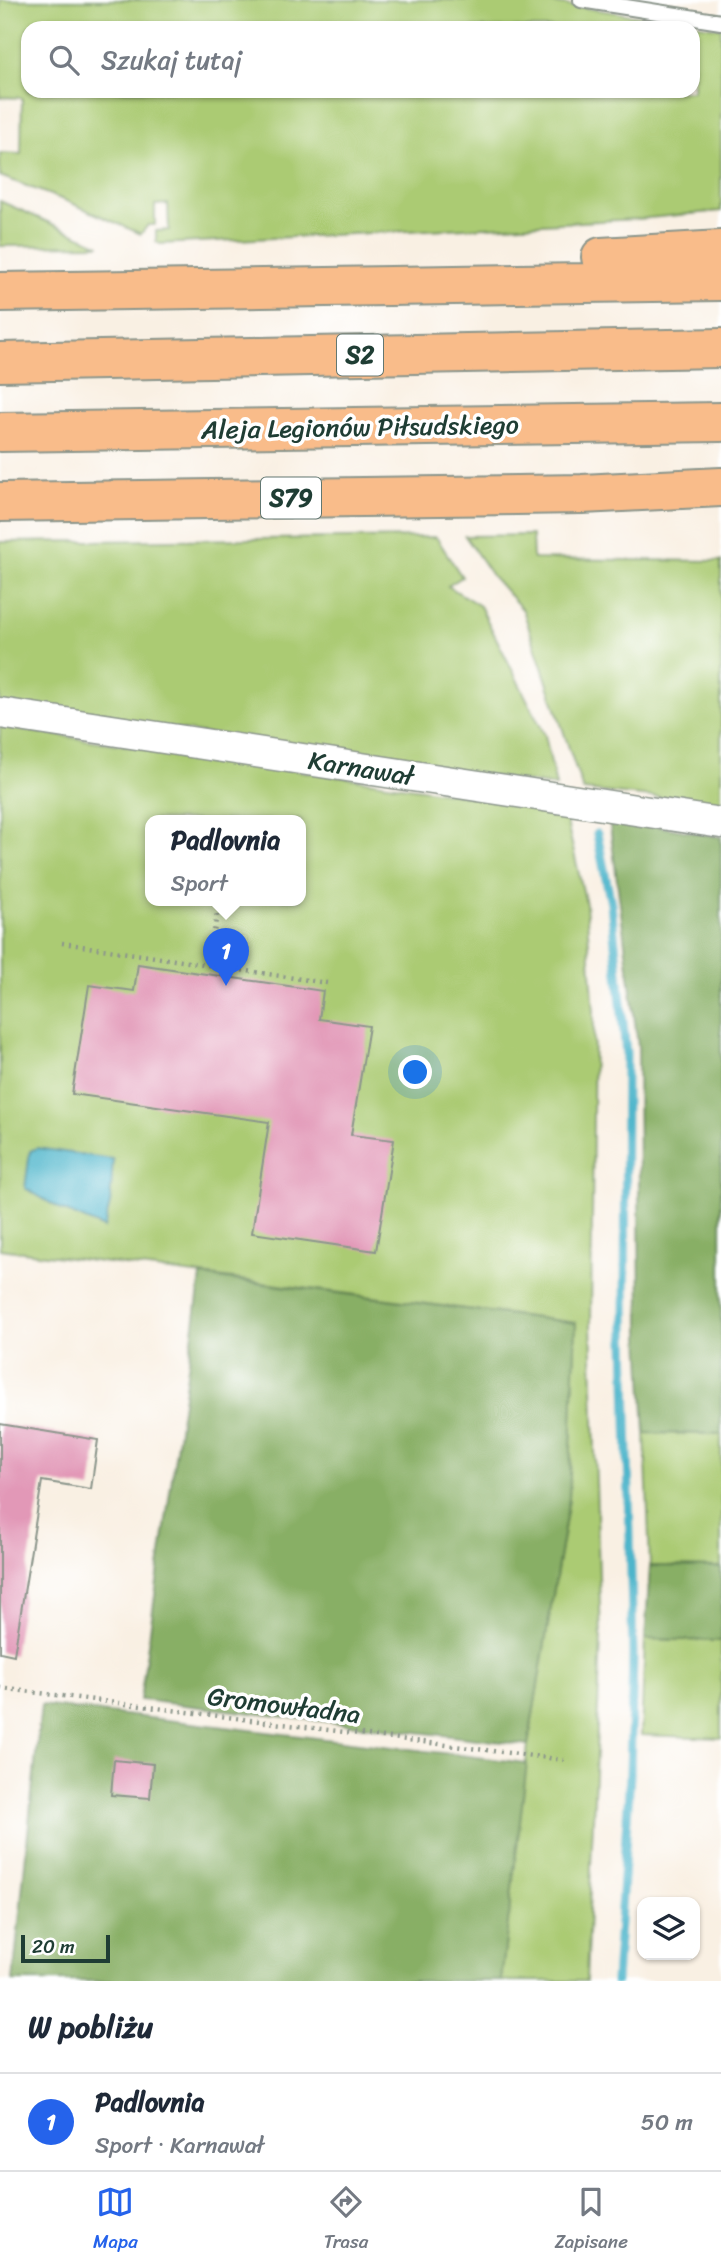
<!DOCTYPE html>
<html lang="pl">
<meta charset="utf-8">
<style>
:root{--surface:#fff;--page:#f6f6f7;--text:#1f2937;--muted:#747a83;--line:#e0e1e3;--accent:#2563eb}
body{margin:0;font-family:Sriracha,sans-serif;background:var(--page);color:var(--text)}
.controls{position:absolute;right:21px;bottom:21px;display:grid;overflow:hidden;border-radius:14px;box-shadow:0 2px 5px #0004}
.controls button{width:63px;height:63px;display:grid;place-items:center;padding:0;border:0;border-bottom:2px solid var(--line);background:var(--surface);color:var(--text);font:35px sans-serif}
.scale{position:absolute;left:21px;bottom:18px;width:89px;box-sizing:border-box;padding-left:7px;border:4px solid #1f3d34;border-top:0;font-size:19px;line-height:24px;white-space:nowrap;color:#1f3d34;-webkit-text-stroke:5px #fff;paint-order:stroke}
.you{position:absolute;left:416px;top:1073px;width:24px;height:24px;margin:-18px;border:5px solid #fff;border-radius:50%;background:#1a73e8;box-shadow:0 0 0 10px #1a73e833}
.badge{display:grid;place-items:center;width:46px;height:46px;border-radius:50%;background:var(--accent);color:#fff;font-size:23px;font-weight:700}
.pin{position:absolute;translate:-50% -58px;filter:drop-shadow(0 2px 4px #0008)}
.pin::after{content:'';position:absolute;top:37px;width:24px;height:21px;background:inherit;clip-path:polygon(0 0,100% 0,50% 100%)}
.popup{position:absolute;left:145px;top:815px;width:161px;height:91px;box-sizing:border-box;display:grid;place-content:center;border-radius:14px;background:var(--surface);filter:drop-shadow(0 2px 5px #0005);font-size:23px;white-space:nowrap;color:var(--muted)}
.popup b{font-size:26px;color:var(--text)}
.popup::after{content:'';position:absolute;left:50%;top:100%;margin-left:-14px;border:14px solid transparent;border-top-color:var(--surface)}
.list{margin:0;padding:0;list-style:none}
h2{display:flex;justify-content:space-between;align-items:center;height:91px;margin:0;padding:0 28px;font-size:30px}
h2 small{font-size:23px;font-weight:400;color:var(--muted)}
.list li{display:grid;grid-template-columns:46px 1fr auto;gap:21px;align-items:center;box-sizing:border-box;height:98px;padding:0 28px;border-top:2px solid var(--line)}
.list b{display:block;font-size:26px;white-space:nowrap}
.list p{margin:0;font-size:23px;white-space:nowrap;color:var(--muted)}
.list em{font-size:23px;font-style:normal;color:var(--muted)}
.icon{flex:none;width:38px;height:38px;fill:none;stroke:currentColor;stroke-width:2;stroke-linecap:round;stroke-linejoin:round}
.map{position:relative;flex:none;width:721px;height:1981px;overflow:hidden}
.search{position:absolute;background:var(--surface);box-shadow:0 2px 5px #0004;left:21px;right:21px;top:21px;height:77px;display:flex;align-items:center;gap:18px;box-sizing:border-box;padding:0 24px;border-radius:21px;color:var(--muted);font-size:26px}
.sheet{height:189px;background:var(--surface)}
nav{display:flex;justify-content:space-around;align-items:center;box-sizing:border-box;height:98px;border-top:2px solid var(--line);background:var(--surface);font-size:19px;color:var(--muted)}
nav a{display:grid;justify-items:center;gap:4px}
nav .on{color:var(--accent)}
.map>svg:first-child{display:block}
.green{fill:#abcb73;stroke:#658454;stroke-width:2;fill-rule:evenodd}
.forest{fill:#88af65;stroke:#54764c;stroke-width:2}
.water{fill:#4db5cb;stroke:#367980;stroke-width:2}
.lines{fill:none;stroke-linecap:round;stroke-linejoin:round}
.stream{stroke:#4db5cb;stroke-width:9}
.building{fill:#e298b7}
.service-casing{stroke:#8c968c;stroke-width:18}
.minor-casing{stroke:#8c968c;stroke-width:33}
.motorway-casing{stroke:#8c968c;stroke-width:42}
.path{stroke:#8c968c;stroke-width:4.5;stroke-dasharray:2 5;stroke-linecap:butt}
.service{stroke:#fff;stroke-width:14}
.minor{stroke:#fff;stroke-width:30}
.motorway{stroke:#f9bc8a;stroke-width:38}
.labels{text-anchor:middle;dominant-baseline:central;stroke-width:7;stroke-linejoin:round;paint-order:stroke}
.shield{fill:#fff;stroke:#627771;stroke-width:2}
.shield-label{font-size:24px;font-weight:bold;fill:#1f3d34}
.street-label{font-size:26px;fill:#1f3d34;stroke:#fff}
</style>
<div class="map">
<svg width="721" height="1981" viewBox="0 0 721 1981">
<rect width="100%" height="100%" fill="#fff"/>
<filter id="ink" filterUnits="userSpaceOnUse"><feTurbulence type="fractalNoise" baseFrequency=".0143" numOctaves="2"/><feDisplacementMap in="SourceGraphic" scale="14" xChannelSelector="R" yChannelSelector="G"/><feConvolveMatrix kernelMatrix="1 2 1 2 8 2 1 2 1" color-interpolation-filters="sRGB"/></filter>
<filter id="wash" filterUnits="userSpaceOnUse"><feTurbulence type="fractalNoise" baseFrequency=".00686" numOctaves="4" result="noise"/><feDisplacementMap in="SourceGraphic" scale="28" xChannelSelector="R" yChannelSelector="G"/><feGaussianBlur stdDeviation="1.57" result="paint"/><feColorMatrix in="noise" values="0 0 0 0 0 0 0 0 0 0 0 0 0 0 0 0 0 1.4 0 .05"/><feComposite in="paint" operator="in"/></filter>
<g filter="url(#wash)">
<rect width="100%" height="100%" fill="#f9f0e3"/>
<!-- green -->
<path class="green" d="M0,0H531L721,28V211L638,219L160,244L156,241V231L169,230L168,204L155,205V225H148L141,234L69,202L0,176V153L21,154L22,98L0,97ZM28,28H693V91H28Z
M0,201L100,245L0,246Z
M532,535L533,559L721,561V804L583,790L523,610L493,577L465,536Z
M436,537L462,577L448,586L480,606L545,735L556,786L0,703V542Z
M0,727L564,810L586,904L594,1012L591,1325L601,1638L586,1981H501L528,1745L569,1499L576,1323L0,1249ZM151,820H301V900H151Z
M645,1433L721,1434V1567L650,1566Z
M645,1639L721,1641V1738L641,1735Z"/>
<!-- forest -->
<path class="forest" d="M609,818L721,837V1434L645,1433L640,1336L638,1046Z
M201,1276L576,1323L569,1499L528,1745L140,1700Z
M650,1566L721,1567V1641L645,1639Z
M41,1705L527,1763L501,1981H13Z"/>
<!-- water -->
<path class="water" d="M37,1148L113,1159L110,1204L104,1228L62,1210L25,1188L30,1151Z"/>
<g class="lines">
<!-- stream -->
<path class="stream" d="M597,834L611,904L626,1053L625,1338L633,1655L630,1775L616,1981"/>
</g>
<g id="blocks">
<!-- building -->
<path class="building" d="M138,964L323,991L319,1019L369,1026L351,1135L394,1140L376,1251L252,1233L269,1122L72,1094L89,985L134,991Z
M0,1424L98,1440L91,1489L42,1481L14,1655L0,1652Z
M114,1760L153,1764L150,1798L111,1795Z"/>
</g>
</g>
<g filter="url(#ink)">
<use href="#blocks" fill-opacity="0" stroke="#8c968c" stroke-width="2"/>
<g class="lines">
<defs>
<path id="service" d="M581,0L721,22"/>
<path id="minor" d="M0,713L721,823"/>
<path id="motorway" d="M601,257L721,250
M0,292L721,281
M0,362L721,348
M0,432L721,422
M0,502L582,494L721,487"/>
</defs>
<!-- service casing -->
<use href="#service" class="service-casing"/>
<!-- minor casing -->
<use href="#minor" class="minor-casing"/>
<!-- motorway casing -->
<use href="#motorway" class="motorway-casing"/>
<!-- path -->
<path class="path" d="M62,943L327,983
M209,965L219,900
M0,1688L564,1760"/>
<!-- service -->
<use href="#service" class="service"/>
<!-- minor -->
<use href="#minor" class="minor"/>
<!-- motorway -->
<use href="#motorway" class="motorway"/>
</g>
</g>
<g class="labels">
<!-- shield labels -->
<g class="shield">
<rect x="337" y="334.5" width="46" height="41" rx="5"/>
<rect x="261" y="477.5" width="60" height="41" rx="5"/>
</g>
<g class="shield-label">
<text x="360" y="355">S2</text>
<text x="291" y="498">S79</text>
</g>
<!-- street labels -->
<g class="street-label">
<text transform="translate(360 427) rotate(-1)">Aleja Legionów Piłsudskiego</text>
<text transform="translate(361 768) rotate(9)">Karnawał</text>
<text transform="translate(284 1705) rotate(7)">Gromowładna</text>
</g>
</g>
</svg>
<div class="controls">
<button><svg class="icon" aria-label="layers" viewBox="0 0 24 24"><path d="M12 4l9 5-9 5-9-5zM3 14l9 5 9-5"/></svg></button>
</div>
<div class="scale">20 m</div>
<div class="you"></div>
<div class="pin badge" style="left:226px;top:986px">1</div>
<div class="popup"><b>Padlovnia</b>Sport</div>
<div class="search"><svg class="icon" aria-label="search" viewBox="0 0 24 24"><circle cx="10" cy="10" r="6"/><path d="M15 15l6 6"/></svg>Szukaj tutaj</div>
</div>
<section class="sheet">
<h2>W pobliżu<small></small></h2>
<ul class="list">
<li><span class="badge">1</span><div><b>Padlovnia</b><p>Sport · Karnawał</p></div><em>50 m</em></li>
</ul>
</section>
<nav>
<a class="on"><svg class="icon" aria-label="map" viewBox="0 0 24 24"><path d="M3 6l6-2 6 2 6-2v14l-6 2-6-2-6 2zM9 4v14M15 6v14"/></svg>Mapa</a>
<a><svg class="icon" aria-label="directions" viewBox="0 0 24 24"><path d="M12 3l9 9-9 9-9-9zM9 14v-3h6M13 9l2 2-2 2"/></svg>Trasa</a>
<a><svg class="icon" aria-label="saved" viewBox="0 0 24 24"><path d="M7 4h10v16l-5-4-5 4z"/></svg>Zapisane</a>
</nav>
